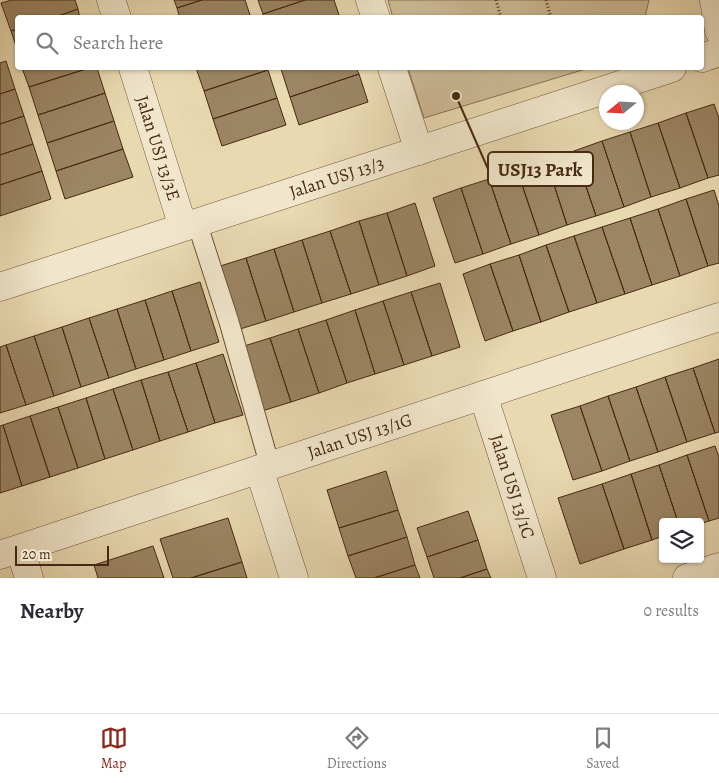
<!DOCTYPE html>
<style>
:root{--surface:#fff;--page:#f2f2f3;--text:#2b2b33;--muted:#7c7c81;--line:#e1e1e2;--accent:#8f2418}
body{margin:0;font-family:Alegreya,serif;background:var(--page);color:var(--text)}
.controls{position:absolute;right:15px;bottom:15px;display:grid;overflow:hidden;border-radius:5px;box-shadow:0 1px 4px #0004}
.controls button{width:45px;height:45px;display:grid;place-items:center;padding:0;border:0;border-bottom:1px solid var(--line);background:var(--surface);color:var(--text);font:25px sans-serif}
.compass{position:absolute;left:599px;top:85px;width:45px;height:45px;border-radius:50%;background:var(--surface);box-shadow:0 1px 4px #0004;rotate:252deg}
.scale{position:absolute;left:15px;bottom:12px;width:94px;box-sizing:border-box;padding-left:5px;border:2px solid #462910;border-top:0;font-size:14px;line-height:18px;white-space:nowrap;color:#462910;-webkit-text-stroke:4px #f1e6cc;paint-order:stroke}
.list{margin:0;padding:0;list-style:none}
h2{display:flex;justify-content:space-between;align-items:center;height:65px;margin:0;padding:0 20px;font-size:21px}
h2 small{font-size:16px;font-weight:400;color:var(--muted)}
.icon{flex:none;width:28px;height:28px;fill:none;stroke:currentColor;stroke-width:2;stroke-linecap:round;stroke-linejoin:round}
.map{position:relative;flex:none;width:719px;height:578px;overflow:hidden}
.search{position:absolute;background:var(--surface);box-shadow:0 1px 4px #0004;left:15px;right:15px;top:15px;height:55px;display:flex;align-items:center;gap:12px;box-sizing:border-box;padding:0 18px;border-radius:5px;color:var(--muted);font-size:19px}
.sheet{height:135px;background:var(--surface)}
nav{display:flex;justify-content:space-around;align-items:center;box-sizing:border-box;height:70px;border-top:1px solid var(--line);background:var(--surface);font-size:14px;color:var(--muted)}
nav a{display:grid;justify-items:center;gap:2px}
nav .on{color:var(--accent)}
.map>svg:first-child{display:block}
.green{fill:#cdbb96;stroke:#8a7253}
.building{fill:#9b8564;stroke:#462910}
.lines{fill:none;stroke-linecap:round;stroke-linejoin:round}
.service-casing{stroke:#6f5538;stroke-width:21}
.minor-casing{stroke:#6f5538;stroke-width:29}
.path{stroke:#462910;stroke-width:3;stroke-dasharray:1 2.5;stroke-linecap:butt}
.service{stroke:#f1e6cc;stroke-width:19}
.minor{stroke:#f1e6cc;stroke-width:28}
.labels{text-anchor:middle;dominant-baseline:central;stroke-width:5;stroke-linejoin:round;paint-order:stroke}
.street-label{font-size:18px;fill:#462910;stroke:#f1e6cc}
.leader{fill:none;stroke:#462910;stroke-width:2}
.callout-dot{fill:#462910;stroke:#f1e6cc;stroke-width:2}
.callout{fill:#f1e6cc;stroke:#462910;stroke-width:2}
.callout-label{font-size:19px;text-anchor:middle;font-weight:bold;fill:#462910}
</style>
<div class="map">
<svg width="719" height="578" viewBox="0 0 719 578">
<rect width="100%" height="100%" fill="#e9d9b1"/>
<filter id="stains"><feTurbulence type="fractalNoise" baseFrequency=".004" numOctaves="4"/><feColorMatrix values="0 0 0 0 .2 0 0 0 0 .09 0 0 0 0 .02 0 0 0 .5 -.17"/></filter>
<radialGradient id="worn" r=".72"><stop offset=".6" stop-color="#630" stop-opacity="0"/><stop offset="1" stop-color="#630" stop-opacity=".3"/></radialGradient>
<!-- green -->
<path class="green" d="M388,0H649L645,17L393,18Z
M408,68H589L424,118Z"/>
<!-- building -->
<path class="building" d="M12,0H75L78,9L53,18H18V29L11,31L1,3Z
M174,0H202L177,8Z
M202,0H245L250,15L241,18H180L177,8Z
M258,0H305L263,14Z
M305,0H334L340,18H264L263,14Z
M78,9L80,18H53Z
M18,29V52L11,31Z
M6,61L15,89L0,94V63Z
M22,68H89L29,87Z
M89,68H97L105,93L38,115L29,87Z
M196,68H267L268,70L204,91Z
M286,68H356L359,74L290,97L281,69Z
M268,70L277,98L213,119L204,91Z
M359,74L368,102L299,125L290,97Z
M15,89L24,116L0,124V94Z
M105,93L114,121L47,143L38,115Z
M277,98L286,125L222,146L213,119Z
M714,104L719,118V175L708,178L686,113Z
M686,113L708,178L680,188L658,123Z
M24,116L33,144L0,155V124Z
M114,121L123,149L56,171L47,143Z
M658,123L680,188L651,197L630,132Z
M630,132L651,197L624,207L602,141Z
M602,141L624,207L596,216L574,151Z
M33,144L42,171L0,185V155Z
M123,149L133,177L65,199L56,171Z
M574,151L596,216L567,225L546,160Z
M546,160L567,225L539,235L517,170Z
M517,170L539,235L511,244L489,179Z
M42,171L51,199L0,216V185Z
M489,179L511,244L483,254L461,188Z
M461,188L483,254L455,263L433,198Z
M714,190L719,206V263L708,266L686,199Z
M686,199L708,266L680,276L658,209Z
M415,203L435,266L407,276L387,213Z
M658,209L680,276L652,285L630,218Z
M387,213L407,276L379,285L359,221Z
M630,218L652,285L625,294L602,227Z
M359,221L379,285L351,294L330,231Z
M602,227L625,294L597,303L574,236Z
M330,231L351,294L322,303L302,240Z
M574,236L597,303L569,312L546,245Z
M302,240L322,303L294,312L274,249Z
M546,245L569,312L541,322L519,255Z
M274,249L294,312L266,321L246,258Z
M519,255L541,322L513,331L490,264Z
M246,258L266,321L237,330L217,267Z
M490,264L513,331L485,341L463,274Z
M200,282L219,342L191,351L172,291Z
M440,283L460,347L432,356L411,292Z
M172,291L191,351L164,360L145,300Z
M411,292L432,356L404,365L383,301Z
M145,300L164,360L136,369L117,309Z
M383,301L404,365L375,374L355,310Z
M117,309L136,369L109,378L89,318Z
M355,310L375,374L347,383L326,320Z
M89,318L109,378L81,387L62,327Z
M326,320L347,383L319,393L298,329Z
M62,327L81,387L54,396L34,336Z
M298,329L319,393L291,402L270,338Z
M34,336L54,396L26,405L6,345Z
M270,338L291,402L262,411L241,347Z
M6,345L26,405L0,413V347Z
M223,354L243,415L215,423L196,363Z
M719,359V432L715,433L693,368Z
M196,363L215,423L188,432L168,372Z
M693,368L715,433L687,442L665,377Z
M168,372L188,432L160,441L141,380Z
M665,377L687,442L658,452L636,387Z
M141,380L160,441L133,450L113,389Z
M636,387L658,452L630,461L608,396Z
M113,389L133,450L105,459L86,398Z
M608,396L630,461L602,471L580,406Z
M86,398L105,459L78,468L58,407Z
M580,406L602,471L573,480L551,415Z
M58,407L78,468L50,477L30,416Z
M30,416L50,477L22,486L3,425Z
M3,425L22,486L0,493V426Z
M715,446L719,457V518L709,521L687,455Z
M687,455L709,521L700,524V522H678L659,465Z
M659,465L678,522H663V536L652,540L631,474Z
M386,471L398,510L339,528L327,490Z
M631,474L652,540L624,549L602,484Z
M602,484L624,549L580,564L558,498Z
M398,510L407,537L348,556L339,528Z
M468,511L478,540L427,557L417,528Z
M228,518L242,562L191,578H173L160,539Z
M407,537L415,565L374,578H356L348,556Z
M478,540L487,569L460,578H434L427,557Z
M153,546L164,578H98L94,565Z
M242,562L247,578H191Z
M415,565L420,578H374Z
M487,569L491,578H460Z"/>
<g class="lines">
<defs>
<path id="service" d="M197,223L229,322L270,466"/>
<g id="minor">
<path d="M111,0L117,18"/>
<path d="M370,0L376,18"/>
<path d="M714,0L719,31"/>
<path d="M702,58L719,52"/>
<path id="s1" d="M133,68L183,227"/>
<path d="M392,68L419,151"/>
<path id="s2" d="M0,287L672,68"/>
<path id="s3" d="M483,395L542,578"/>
<path d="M259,469L294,578"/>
<path d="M20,549L29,578"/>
<path id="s4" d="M0,555L719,317"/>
<path d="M687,578L719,567"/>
</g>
</defs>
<!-- service casing -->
<use href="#service" class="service-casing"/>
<!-- minor casing -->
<use href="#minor" class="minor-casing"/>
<!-- path -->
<path class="path" d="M496,0L501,18
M546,0L551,18"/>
<!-- service -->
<use href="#service" class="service"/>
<!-- minor -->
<use href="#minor" class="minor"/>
</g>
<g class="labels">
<!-- street labels -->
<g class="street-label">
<text stroke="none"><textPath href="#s1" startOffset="84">Jalan USJ 13/3E</textPath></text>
<text stroke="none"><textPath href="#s2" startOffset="354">Jalan USJ 13/3</textPath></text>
<text stroke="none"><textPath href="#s4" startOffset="379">Jalan USJ 13/1G</textPath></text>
<text stroke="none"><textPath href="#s3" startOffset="96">Jalan USJ 13/1C</textPath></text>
</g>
</g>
<!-- callouts -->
<path class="leader" d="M456 96L488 169"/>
<circle class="callout-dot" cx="456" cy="96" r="5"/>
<rect class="callout" x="488" y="152" width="105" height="34" rx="5"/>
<g class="callout-label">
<text x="540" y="176">USJ13 Park</text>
</g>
<rect width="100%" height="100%" filter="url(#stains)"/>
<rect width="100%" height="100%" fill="url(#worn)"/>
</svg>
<div class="controls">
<button><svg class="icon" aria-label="layers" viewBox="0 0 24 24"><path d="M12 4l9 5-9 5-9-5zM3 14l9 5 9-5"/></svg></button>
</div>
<svg class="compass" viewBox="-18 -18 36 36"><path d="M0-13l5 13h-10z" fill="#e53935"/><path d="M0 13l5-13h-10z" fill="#7c7c81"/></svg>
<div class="scale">20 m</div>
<div class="search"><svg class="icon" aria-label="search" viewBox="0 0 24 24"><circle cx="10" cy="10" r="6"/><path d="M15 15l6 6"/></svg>Search here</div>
</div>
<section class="sheet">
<h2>Nearby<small>0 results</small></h2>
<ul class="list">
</ul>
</section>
<nav>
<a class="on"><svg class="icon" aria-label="map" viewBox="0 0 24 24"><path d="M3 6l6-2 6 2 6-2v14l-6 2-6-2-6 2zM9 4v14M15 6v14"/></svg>Map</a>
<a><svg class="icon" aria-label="directions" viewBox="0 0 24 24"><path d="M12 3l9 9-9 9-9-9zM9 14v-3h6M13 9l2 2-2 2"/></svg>Directions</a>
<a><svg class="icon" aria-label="saved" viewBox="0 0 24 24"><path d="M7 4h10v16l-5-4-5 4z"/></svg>Saved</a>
</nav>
